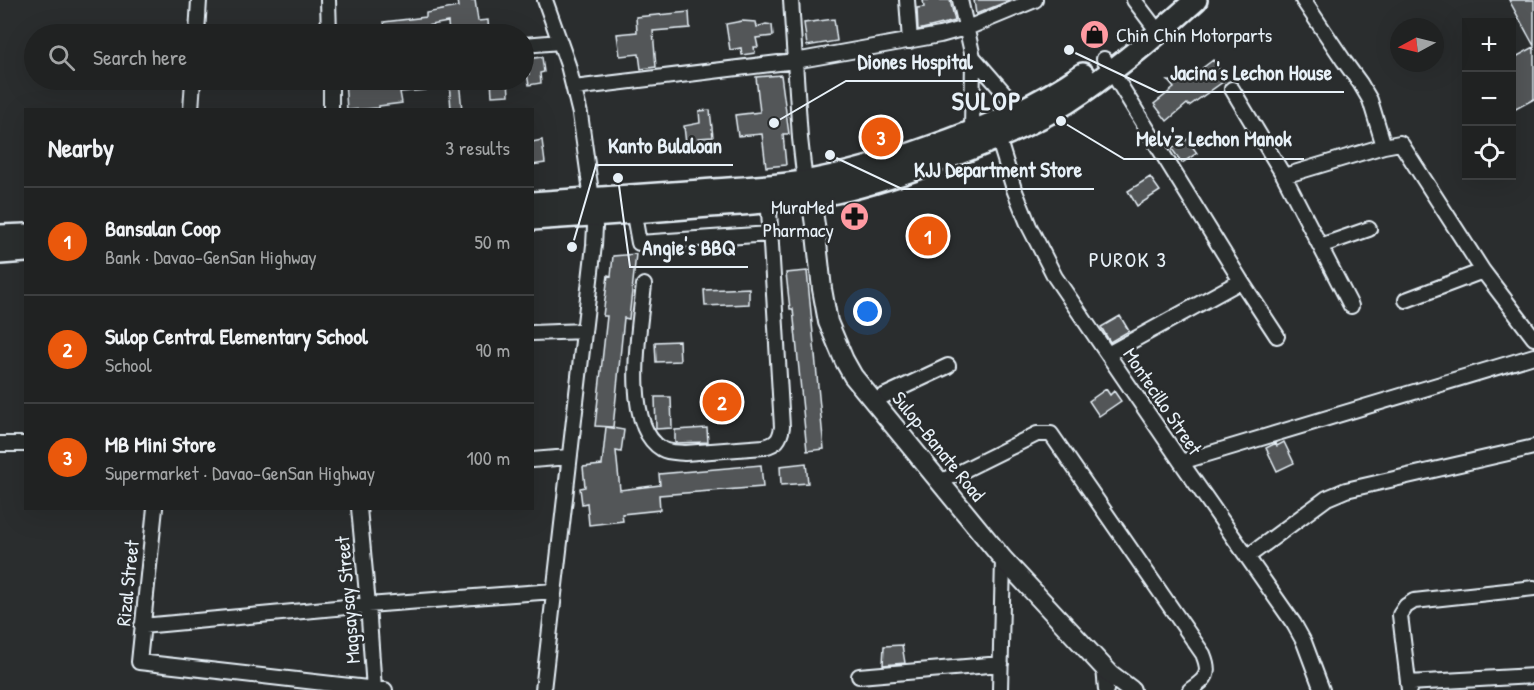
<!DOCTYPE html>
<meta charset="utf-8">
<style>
:root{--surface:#202222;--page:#2d2f2f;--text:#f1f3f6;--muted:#a2a4a5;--line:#3d3f40;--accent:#ea580c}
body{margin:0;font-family:"Patrick Hand",sans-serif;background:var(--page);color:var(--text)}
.controls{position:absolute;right:18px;top:18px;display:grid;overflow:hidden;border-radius:0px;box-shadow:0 6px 24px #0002}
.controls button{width:54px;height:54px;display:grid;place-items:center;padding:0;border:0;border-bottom:2px solid var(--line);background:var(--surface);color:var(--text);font:30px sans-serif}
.compass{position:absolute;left:1390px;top:18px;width:54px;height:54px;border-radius:50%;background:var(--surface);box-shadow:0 6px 24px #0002;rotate:263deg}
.you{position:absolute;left:868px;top:312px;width:21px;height:21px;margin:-15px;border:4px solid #fff;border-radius:50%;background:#1a73e8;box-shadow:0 0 0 9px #1a73e833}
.badge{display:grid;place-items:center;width:39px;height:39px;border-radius:50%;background:var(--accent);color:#fff;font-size:20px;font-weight:700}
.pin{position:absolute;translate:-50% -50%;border:3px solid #fff;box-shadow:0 2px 6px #0006}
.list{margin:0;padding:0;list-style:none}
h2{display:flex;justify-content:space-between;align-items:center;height:78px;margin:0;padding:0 24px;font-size:26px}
h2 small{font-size:20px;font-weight:400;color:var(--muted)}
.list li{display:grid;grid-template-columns:39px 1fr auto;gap:18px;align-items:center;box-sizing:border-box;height:108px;padding:0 24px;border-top:2px solid var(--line)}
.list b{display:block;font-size:22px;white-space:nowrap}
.list p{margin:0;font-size:20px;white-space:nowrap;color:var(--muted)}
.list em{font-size:20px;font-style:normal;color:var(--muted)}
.icon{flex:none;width:33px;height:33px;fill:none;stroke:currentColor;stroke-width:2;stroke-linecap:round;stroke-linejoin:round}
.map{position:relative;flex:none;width:1534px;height:690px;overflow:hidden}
.search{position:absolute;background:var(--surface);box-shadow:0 6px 24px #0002;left:24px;top:24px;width:510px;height:66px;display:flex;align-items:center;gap:15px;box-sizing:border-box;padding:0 21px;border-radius:33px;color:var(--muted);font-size:22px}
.panel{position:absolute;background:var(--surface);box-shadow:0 6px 24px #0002;left:24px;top:108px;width:510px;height:402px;border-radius:0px}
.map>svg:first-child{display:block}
.building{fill:#535759;stroke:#e8f1f8;stroke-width:1.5}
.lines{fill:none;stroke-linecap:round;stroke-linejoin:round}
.minor-casing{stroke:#e8f1f8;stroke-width:18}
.major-casing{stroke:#e8f1f8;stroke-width:22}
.highway-casing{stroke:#e8f1f8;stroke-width:26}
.minor{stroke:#2a2d2e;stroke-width:14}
.major{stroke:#2a2d2e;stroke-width:18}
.highway{stroke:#2a2d2e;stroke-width:21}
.labels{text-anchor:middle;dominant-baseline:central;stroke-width:5;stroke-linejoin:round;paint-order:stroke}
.poi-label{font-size:20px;fill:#e8f1f8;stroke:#2a2d2e;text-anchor:start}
.street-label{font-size:20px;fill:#e8f1f8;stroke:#2a2d2e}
.neighbourhood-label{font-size:21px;letter-spacing:1.5px;fill:#e8f1f8;stroke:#2a2d2e}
.district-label{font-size:26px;font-weight:bold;letter-spacing:1.5px;fill:#e8f1f8;stroke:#2a2d2e}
.leader{fill:none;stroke:#e8f1f8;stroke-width:2}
.callout-dot{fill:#e8f1f8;stroke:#2a2d2e;stroke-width:2}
.callout-label{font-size:21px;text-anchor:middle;font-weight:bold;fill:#e8f1f8;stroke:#2a2d2e;stroke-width:5;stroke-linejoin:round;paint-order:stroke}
</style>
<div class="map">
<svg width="1534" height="690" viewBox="0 0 1534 690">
<rect width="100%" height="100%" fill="#2a2d2e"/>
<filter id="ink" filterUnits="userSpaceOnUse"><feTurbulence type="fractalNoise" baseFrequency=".0167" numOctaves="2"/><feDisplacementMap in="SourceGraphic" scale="12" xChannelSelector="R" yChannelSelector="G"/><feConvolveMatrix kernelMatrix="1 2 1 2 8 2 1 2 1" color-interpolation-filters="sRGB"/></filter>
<g filter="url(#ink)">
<!-- building -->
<path class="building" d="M457,0H475L478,21L488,20L489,34H449L448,22L415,28L416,34H386L384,22L426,17V13L458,7Z
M923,0H950L955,21L918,30L917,8L924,7Z
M974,0H1011L976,14Z
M1509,0H1534V46Z
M689,12L690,28L653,31L656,67L641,69L639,54L620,56L617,34L637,32L636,17Z
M834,19L837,41L807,46L804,23Z
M742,21L756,22L757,27L766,24L772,25L773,36L756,38L758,47H754L755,53L742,55L741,48L730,50L726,24Z
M1534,47V99L1512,111V59Z
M542,57L544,72L540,73L541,83L529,85L527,74H529L527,59Z
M1213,60L1227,79L1189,106L1187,104L1167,121L1154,104L1174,88L1168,81L1178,82L1185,76L1188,79Z
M781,75L789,134H783L786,165L766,167L762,134L738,136L735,115L760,112L756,77Z
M345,80H364L365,82L384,80H426V90L400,92L402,103L379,106V108L347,110Z
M449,80H459L462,110H451Z
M491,80H508L509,95L492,96Z
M710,110L713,137L699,138L700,142L686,144L684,126L700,123L699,111Z
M1187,139L1197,153L1182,163L1172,149Z
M542,140L545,163L532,165V142Z
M1150,177L1160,191L1137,206L1128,191Z
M636,254L629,319L624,318L613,427L595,426L607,316H603L608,275L611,276L613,256Z
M807,271L824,449L807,451L793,309H790L786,273Z
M749,288V304L705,306L704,290Z
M1120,316L1129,331L1110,342L1101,327Z
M679,341L680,361L656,362L655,342Z
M1106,389L1110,395L1114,391L1121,401L1099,416L1089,401Z
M655,397H671L672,428L656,429Z
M606,427L624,430L621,452L616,451L620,490L660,485L659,474L761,465L763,487L659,495L660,510L622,514L623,521L589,525L587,503L582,504L580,488L585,487L583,467L602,465Z
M707,428L708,442L675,443V430Z
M1284,442L1294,463L1277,471L1266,448L1276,443L1277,446Z
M806,463L808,483L781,485L780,466Z
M902,645L905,663L883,665L884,646Z"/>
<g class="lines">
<defs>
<path id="minor" d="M328,0L329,34
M791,0L800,138L804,174L808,181
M907,0L910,41
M960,0L973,57L972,132
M1134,0L1159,33
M1303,0L1344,61L1360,83L1370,100L1384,146
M197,34L199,0
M524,45L560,42
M973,57L1020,111
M1104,59L1241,281L1277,336
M331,80V110
M574,88L795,61L940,35L972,26L1035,0
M1232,89L1284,176L1351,306
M191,110L193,80
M996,131L1014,189L1029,226L1055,277L1181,462L1294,624L1304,642L1322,690
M1284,176L1384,146L1400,143L1402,145L1483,271L1534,338
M632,204L639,243L770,234
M1320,246L1369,229
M644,285C640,324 621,425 662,449C669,453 678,452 685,453L764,447C776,444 780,440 782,427L768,194
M1406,300L1483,271
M532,333L584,331
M1108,354L1241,281
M873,401L948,366
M0,444H26
M532,460L569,457
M1181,462L1534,356
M940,482L1031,437L1037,434H1051L1203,654C1211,673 1207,679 1190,690
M155,508L139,662L385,690
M359,508L368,605L374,689
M1247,557L1327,498L1346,490L1534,447
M142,626L368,605L554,591
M1104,668L1106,690
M859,676L1001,664
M1408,683L1534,676
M543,690L594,245L595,227L592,199L580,114L568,65L545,0
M1000,690L1003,559
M1409,690L1400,615L1406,606L1414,601L1534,588"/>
<path id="major" d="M809,184L815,225L822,289L828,322L844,360L853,376L1003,559L1110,674L1131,690"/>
<path id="highway" d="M532,203C589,199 645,195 701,191C737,188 774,187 809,181C850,174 889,162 928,148C982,129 1036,107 1083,74
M532,219C591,215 650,211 709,206C756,203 804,200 849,189C890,179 931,164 970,149C1003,136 1038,121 1068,102C1114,72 1156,36 1196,0
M0,236L26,235
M0,253L26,251"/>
</defs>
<!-- minor casing -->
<use href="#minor" class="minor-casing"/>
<!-- major casing -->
<use href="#major" class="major-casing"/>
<!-- highway casing -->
<use href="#highway" class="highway-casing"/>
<!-- minor -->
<use href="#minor" class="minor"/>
<!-- major -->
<use href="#major" class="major"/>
<!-- highway -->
<use href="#highway" class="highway"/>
</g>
</g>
<!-- icons -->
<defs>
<symbol id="shop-disc" viewBox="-11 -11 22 22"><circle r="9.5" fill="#ff9aa2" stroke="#2a2d2e"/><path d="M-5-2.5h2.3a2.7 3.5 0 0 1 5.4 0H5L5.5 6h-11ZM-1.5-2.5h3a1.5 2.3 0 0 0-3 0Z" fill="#111"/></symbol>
<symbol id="pharmacy-disc" viewBox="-11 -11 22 22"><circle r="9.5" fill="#ff9aa2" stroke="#2a2d2e"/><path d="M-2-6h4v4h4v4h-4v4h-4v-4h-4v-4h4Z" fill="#111"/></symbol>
</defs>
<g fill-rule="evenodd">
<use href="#shop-disc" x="1078" y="18" width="33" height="33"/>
<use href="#pharmacy-disc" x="838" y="200" width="33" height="33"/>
</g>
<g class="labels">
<!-- poi labels -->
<g class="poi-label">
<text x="1116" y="34">Chin Chin Motorparts</text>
<text x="834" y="206" text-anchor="end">MuraMed<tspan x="834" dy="23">Pharmacy</tspan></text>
</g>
<!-- street labels -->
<g class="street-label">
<text transform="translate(1163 401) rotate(56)">Montecillo Street</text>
<text transform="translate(939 446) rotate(51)">Sulop-Banate Road</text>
<text transform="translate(127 583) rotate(-84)">Rizal Street</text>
<text transform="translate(347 600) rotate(-95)">Magsaysay Street</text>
</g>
<!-- neighbourhood labels -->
<g class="neighbourhood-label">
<text x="1128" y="259">PUROK 3</text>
</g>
<!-- district labels -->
<g class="district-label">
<text x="987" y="100">SULOP</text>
</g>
</g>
<!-- callouts -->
<path class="leader" d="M774 123L846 81H985M1069 50L1158 92H1344M1061 121L1124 159H1304M572 247L596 165H733M830 155L902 189H1094M618 178L630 267H748"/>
<g class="callout-dot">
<circle cx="774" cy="123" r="6"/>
<circle cx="1069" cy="50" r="6"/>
<circle cx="1061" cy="121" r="6"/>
<circle cx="572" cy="247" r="6"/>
<circle cx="830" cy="155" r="6"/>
<circle cx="618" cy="178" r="6"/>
</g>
<g class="callout-label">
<text x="915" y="69">Diones Hospital</text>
<text x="1251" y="80">Jacina's Lechon House</text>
<text x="1214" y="146">Melv'z Lechon Manok</text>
<text x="665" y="153">Kanto Bulaloan</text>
<text x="998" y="177">KJJ Department Store</text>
<text x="689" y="255">Angie's BBQ</text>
</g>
</svg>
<div class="controls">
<button>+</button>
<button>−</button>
<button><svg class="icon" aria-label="locate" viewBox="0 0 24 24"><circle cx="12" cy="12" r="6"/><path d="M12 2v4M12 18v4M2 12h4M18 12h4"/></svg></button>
</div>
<svg class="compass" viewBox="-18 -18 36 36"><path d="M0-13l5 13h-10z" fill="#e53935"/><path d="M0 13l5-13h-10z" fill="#a2a4a5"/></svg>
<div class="you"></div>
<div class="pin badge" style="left:928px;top:236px">1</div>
<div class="pin badge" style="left:722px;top:402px">2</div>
<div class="pin badge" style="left:881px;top:137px">3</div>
<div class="search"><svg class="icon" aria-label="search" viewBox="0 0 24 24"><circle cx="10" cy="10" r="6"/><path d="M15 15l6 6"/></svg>Search here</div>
<section class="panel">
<h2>Nearby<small>3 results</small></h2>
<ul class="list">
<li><span class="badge">1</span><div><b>Bansalan Coop</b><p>Bank · Davao-GenSan Highway</p></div><em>50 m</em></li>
<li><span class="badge">2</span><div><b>Sulop Central Elementary School</b><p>School</p></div><em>90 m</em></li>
<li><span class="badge">3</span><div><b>MB Mini Store</b><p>Supermarket · Davao-GenSan Highway</p></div><em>100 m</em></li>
</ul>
</section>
</div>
